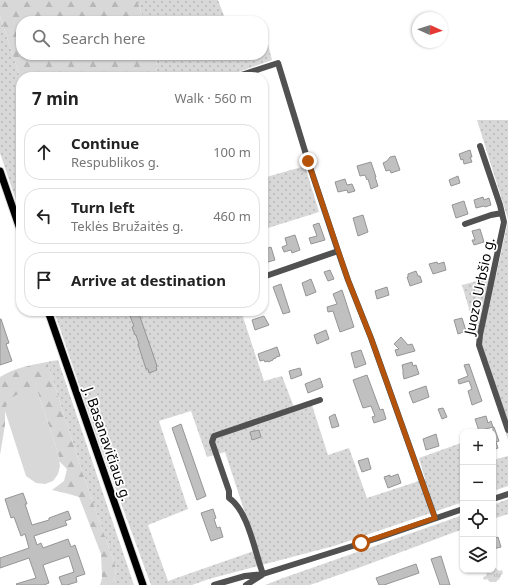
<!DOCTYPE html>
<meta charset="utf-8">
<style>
:root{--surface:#fff;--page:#f2f2f2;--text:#222;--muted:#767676;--line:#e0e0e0}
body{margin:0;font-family:"Noto Sans",sans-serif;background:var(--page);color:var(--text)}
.controls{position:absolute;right:12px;bottom:12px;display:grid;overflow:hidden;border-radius:8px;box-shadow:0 1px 3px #0004}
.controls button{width:36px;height:36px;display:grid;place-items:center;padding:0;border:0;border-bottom:1px solid var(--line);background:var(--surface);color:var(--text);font:20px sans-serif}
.compass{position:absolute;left:412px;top:12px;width:36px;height:36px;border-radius:50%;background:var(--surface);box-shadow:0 1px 3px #0004;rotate:93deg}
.stop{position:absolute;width:12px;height:12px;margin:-9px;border:3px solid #b45309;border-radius:50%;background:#fff}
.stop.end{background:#b45309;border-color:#fff;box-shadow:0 1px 4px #0008}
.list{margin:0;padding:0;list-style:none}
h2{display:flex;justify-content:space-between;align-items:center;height:52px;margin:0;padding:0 16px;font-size:17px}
h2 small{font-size:13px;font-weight:400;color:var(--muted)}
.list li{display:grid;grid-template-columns:26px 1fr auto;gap:12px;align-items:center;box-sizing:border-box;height:56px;margin:0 8px 8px;padding:0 8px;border:1px solid var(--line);border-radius:16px}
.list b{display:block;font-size:15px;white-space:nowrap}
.list p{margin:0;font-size:13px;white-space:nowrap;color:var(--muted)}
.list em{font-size:13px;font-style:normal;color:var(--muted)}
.icon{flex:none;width:22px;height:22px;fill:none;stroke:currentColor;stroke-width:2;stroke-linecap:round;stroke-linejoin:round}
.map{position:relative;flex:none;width:508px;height:585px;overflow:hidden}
.search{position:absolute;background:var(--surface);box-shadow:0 1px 3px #0004;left:16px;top:16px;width:252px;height:44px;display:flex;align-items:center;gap:10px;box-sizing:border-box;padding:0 14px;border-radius:16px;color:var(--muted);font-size:15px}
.panel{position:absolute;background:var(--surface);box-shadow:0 1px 3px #0004;left:16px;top:72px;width:252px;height:244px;border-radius:16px}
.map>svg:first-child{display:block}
.grass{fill:url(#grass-dots);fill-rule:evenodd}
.forest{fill:url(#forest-firs)}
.park{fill:url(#park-tufts)}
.pitch{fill:#d8d8d8}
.building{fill:#c0c0c0;stroke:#959595}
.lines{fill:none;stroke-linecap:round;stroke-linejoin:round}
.major-casing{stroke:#dbdbdb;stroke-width:9}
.minor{stroke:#515151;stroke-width:6}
.major{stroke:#000;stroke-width:7}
.route{stroke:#b45309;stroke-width:5}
.labels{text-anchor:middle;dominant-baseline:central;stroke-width:3.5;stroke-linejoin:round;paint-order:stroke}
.street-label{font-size:14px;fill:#000;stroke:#fff}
</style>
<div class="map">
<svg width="508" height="585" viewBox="0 0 508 585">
<defs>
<pattern id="grass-dots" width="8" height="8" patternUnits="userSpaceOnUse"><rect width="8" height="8" fill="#d8d8d8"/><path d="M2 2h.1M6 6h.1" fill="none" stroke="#b8b8b8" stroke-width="1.8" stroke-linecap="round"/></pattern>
<pattern id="forest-firs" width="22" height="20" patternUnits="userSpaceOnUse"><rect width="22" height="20" fill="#d8d8d8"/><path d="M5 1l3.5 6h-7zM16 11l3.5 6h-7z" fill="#b8b8b8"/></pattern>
<pattern id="park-tufts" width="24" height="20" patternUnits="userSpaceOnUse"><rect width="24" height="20" fill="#d8d8d8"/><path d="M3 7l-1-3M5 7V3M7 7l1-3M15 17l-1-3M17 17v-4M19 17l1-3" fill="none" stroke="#b8b8b8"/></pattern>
</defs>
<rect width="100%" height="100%" fill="#fff"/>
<!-- grass -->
<path class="grass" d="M137,0H218L226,21H144Z
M0,16L21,80V215L0,153Z
M263,36H266L272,60L227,76V77H157L156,55H263Z
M477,120H508V219Z
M305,166L319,212L268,228L263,213V178Z
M508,221V440L462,285L496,276Z
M54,311H241L264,381L282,376L294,407L312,405L328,455L349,448L367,498L425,479L419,458L461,443L463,449V502L334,546L209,579L192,585H151L100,446ZM191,411L207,457L225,452L257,550L168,581L148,525L188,509L159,421Z
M58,360L134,585H113L114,583L116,568L84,477L47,362Z
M508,456V486L493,491V460Z
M508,499V514L493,519V505Z
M463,515V529L361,567L310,585H265L283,578Z"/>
<!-- forest -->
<path class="forest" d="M0,0H137L144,21H21V55H156L157,77H21V80L0,16Z
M47,362L84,477L116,568L114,583L113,585H100L102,578L101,554L79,497L69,494L52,490L64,481L67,469L59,461L58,453L37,390L5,411V425L0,455V377C14,368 31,365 47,362Z"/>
<!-- park -->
<path class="park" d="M493,567L496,568L499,571L502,570L503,574L501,575L500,578L496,582H490L487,579L484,580L483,577L486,576L488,570H493Z"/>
<!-- pitch -->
<path class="pitch" d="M37,390L58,453L60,466L58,474L53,481L45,484L36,483L26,476L5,411L8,400L23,391Z"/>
<!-- building -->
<path class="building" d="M470,150L472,157H470L472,162L464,164L463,159L461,160L459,154Z
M395,156L400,170L391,173L390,170L386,171L383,163L387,161L390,157Z
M371,162L376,177H375L378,186L371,189L368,179L367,180L365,175L360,176L357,166Z
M458,176L460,183L451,186L449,180Z
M345,179L347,185L352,184L355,191L348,193L347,190L338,192L335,182Z
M483,197L484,200L489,198L491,205L485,207L484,206L476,208L474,200Z
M464,201L468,214L456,218L452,205Z
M363,215L368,232L358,236L353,218Z
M319,223L325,240L311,244L309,238L317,236L313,225Z
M480,229L484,242L474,245L472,240H475L472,231Z
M295,235L300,250L292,253L291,250L284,252L282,247L287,245L285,238Z
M271,247L275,260L268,262L267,261L263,263V250Z
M437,262L438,264L444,262L446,270L433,274L429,264Z
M330,270L334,279L328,281L324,272Z
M416,271L418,276H420L422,282L410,286L407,277H408V274Z
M311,279L316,292L306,296L302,283Z
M281,284L290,312L283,314L273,287Z
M387,287L389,295L377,299L375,291Z
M342,290L354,327L340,332L333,311L328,312L327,307L337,304L333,294Z
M128,311H138L157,366L156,367L157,370L149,373L148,369H146L138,344H139L136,335H135L132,327L134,326Z
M264,316L269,325L255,330L252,320Z
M462,318L466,331L458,334L454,320Z
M0,319H1L9,343L6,344L12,361L0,365Z
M326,330L329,339L317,344L314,335Z
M401,337L408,345L412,344L415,351L397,356L395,350L399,349L394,344Z
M277,347L280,356L276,357V358L273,359V360L268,362V361L265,362L264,360L260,361L258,354Z
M361,350L366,364L355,368L351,353Z
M412,362L413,366L416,365L419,374L404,379L403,374V370L402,365Z
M469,364L482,401L472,405L468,391L472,389L469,381L459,384L458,380L468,376L464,365Z
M300,368L302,375L291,379L289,371Z
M367,375L380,410L383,409L386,419L374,423L372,417L375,416L371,406L363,408L353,380Z
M320,378L323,387L308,393L305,384Z
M426,386L429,397L413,403L409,392Z
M443,408L447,417L442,419L438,409Z
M335,414L339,426L332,428L329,417Z
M486,416L488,423L491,421L493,427L479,431L475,419Z
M181,424L206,496L197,500L172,428Z
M493,427H494L499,441L496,442L498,448L493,450Z
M259,430L261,437L252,440L250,432Z
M436,434L439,446L426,450L423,439Z
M368,458L371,469L362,472L358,461Z
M398,474L401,483L388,488L384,477L390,475V477Z
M23,493L27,504H25L32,525L49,520V518L68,511L71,519L65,521L67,525L34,536L37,545L41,543L43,548L68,539L71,547L75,545L85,574L76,577L77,582L67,585H62L59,577L74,572L69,556L43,565L49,583L44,585H17L16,584L36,578L29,558L0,568V558L29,548L25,534L21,536L14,517L11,518L5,499Z
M213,509L216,518L214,519L217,528L220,527L223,537L211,541L201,513Z
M498,537L501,547L493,549V539Z
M441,556L450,585H440L431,559Z
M416,564L419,573L384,585H379L376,578Z"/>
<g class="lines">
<defs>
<path id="major" d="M0,171L21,232
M48,311L143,585"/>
</defs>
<!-- major casing -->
<use href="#major" class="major-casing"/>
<!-- minor -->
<path class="minor" d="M235,77L278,63L308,161L338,251L348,280L371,338L435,518
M480,146L500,205L504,222L480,335L479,345L508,430
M465,224L491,215L502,213
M263,277L338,251
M493,499L508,494
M263,574C255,553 248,510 229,498V491L212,442L214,436L320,400
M214,585L245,576L263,574L378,538L463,509
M246,585L262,575"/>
<!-- major -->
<use href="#major" class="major"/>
</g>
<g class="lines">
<!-- route -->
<path class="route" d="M308,161L348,280L371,338L435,518L361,543"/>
</g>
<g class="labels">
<!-- street labels -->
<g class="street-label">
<text transform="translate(479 286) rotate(-78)">Juozo Urbšio g.</text>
<text transform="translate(108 444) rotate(71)">J. Basanavičiaus g.</text>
</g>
</g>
</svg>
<div class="controls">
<button>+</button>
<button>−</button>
<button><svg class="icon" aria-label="locate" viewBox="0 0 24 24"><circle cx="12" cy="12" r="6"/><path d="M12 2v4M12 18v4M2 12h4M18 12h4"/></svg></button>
<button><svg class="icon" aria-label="layers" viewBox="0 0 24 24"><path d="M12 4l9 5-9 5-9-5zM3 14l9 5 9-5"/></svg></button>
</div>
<svg class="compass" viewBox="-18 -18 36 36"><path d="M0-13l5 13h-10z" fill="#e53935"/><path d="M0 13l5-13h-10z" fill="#767676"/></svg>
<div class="stop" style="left:361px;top:543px"></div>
<div class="stop end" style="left:308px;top:161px"></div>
<div class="search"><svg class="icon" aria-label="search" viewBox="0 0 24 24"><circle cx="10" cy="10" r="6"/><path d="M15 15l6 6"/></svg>Search here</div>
<section class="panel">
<h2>7 min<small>Walk · 560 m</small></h2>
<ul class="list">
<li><svg class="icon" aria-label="ahead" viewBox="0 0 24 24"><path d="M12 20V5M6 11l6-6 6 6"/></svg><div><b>Continue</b><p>Respublikos g.</p></div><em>100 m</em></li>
<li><svg class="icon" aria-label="left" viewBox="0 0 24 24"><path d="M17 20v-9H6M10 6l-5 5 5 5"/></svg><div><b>Turn left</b><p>Teklės Bružaitės g.</p></div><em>460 m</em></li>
<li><svg class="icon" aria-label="arrive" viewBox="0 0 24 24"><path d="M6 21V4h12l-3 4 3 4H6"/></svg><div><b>Arrive at destination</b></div></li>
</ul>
</section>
</div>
